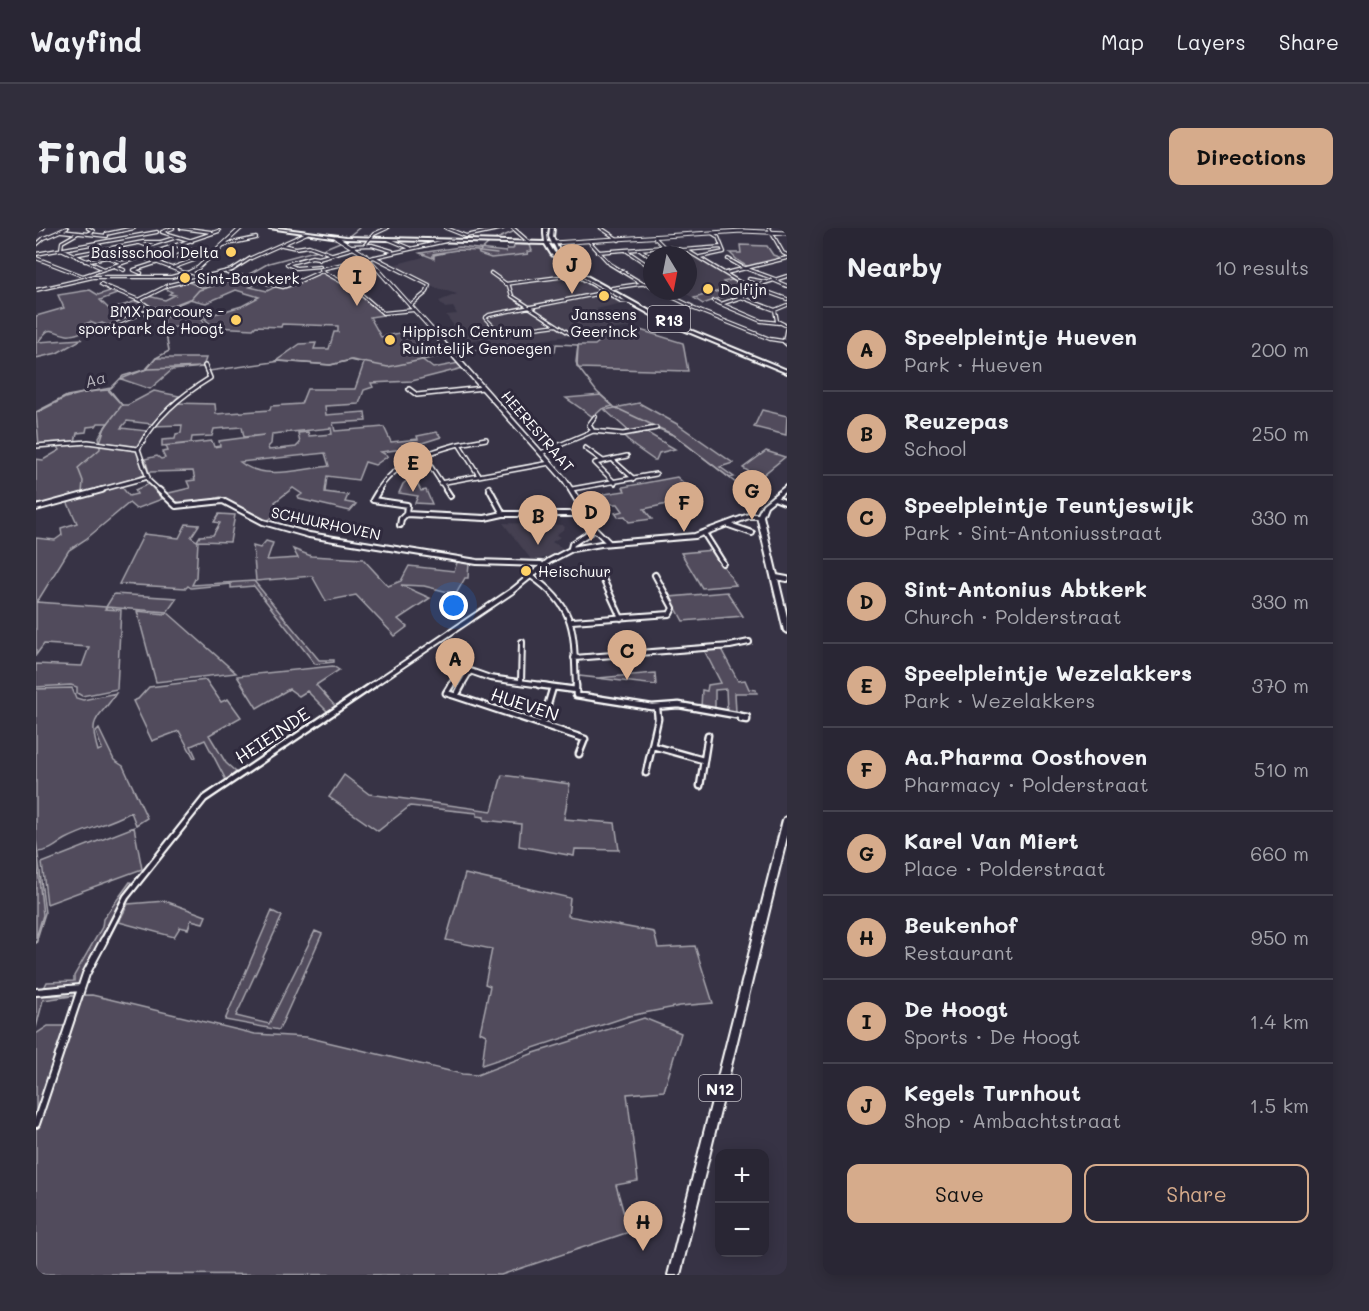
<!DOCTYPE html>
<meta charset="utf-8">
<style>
:root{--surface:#292634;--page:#312e3c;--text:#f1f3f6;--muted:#a5a5ac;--line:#45434f;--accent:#d6ab8b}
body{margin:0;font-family:Mali,sans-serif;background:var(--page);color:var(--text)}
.controls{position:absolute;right:18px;bottom:18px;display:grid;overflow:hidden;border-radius:12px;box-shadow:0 3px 15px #0003}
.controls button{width:54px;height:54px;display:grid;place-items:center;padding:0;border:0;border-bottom:2px solid var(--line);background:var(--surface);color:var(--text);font:30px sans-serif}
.compass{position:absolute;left:607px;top:18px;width:54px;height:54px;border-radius:50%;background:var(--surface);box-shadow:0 3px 15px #0003;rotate:170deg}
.you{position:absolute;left:418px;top:378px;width:21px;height:21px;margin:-15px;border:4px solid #fff;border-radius:50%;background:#1a73e8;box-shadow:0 0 0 9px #1a73e833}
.badge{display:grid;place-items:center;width:39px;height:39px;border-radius:50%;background:var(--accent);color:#111;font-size:20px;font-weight:700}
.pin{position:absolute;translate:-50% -50px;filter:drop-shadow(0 2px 3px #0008)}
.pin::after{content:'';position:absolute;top:32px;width:21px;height:18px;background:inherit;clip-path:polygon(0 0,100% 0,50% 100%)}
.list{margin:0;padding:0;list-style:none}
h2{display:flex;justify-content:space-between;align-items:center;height:78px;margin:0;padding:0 24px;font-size:26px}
h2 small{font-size:20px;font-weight:400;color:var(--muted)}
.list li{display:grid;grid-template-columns:39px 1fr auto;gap:18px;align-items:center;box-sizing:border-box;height:84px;padding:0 24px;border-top:2px solid var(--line)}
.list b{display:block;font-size:22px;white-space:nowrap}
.list p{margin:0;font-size:20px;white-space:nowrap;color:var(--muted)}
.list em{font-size:20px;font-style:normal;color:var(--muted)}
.actions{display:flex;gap:12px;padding:18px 24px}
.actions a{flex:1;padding:14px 0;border:2px solid var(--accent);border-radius:12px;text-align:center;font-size:21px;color:var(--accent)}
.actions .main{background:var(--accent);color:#111}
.map{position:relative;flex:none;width:751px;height:1047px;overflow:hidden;border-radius:12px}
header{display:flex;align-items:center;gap:36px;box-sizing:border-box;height:84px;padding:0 30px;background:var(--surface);border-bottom:2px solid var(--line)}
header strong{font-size:28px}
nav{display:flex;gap:33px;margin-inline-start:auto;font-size:21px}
.intro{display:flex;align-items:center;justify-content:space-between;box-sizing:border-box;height:144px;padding:0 36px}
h1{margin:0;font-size:42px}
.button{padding:15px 27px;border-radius:12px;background:var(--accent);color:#111;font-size:21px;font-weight:700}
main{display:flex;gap:36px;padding:0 36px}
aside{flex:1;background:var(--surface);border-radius:12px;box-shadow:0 3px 15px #0003}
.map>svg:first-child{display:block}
.built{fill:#444051}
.green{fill:#514c5c;stroke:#a8a6ae;stroke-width:1.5;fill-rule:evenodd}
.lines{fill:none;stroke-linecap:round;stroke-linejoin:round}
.stream-far1{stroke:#adabb2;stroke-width:1.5}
.stream{stroke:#adabb2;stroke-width:2}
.minor-far4-casing{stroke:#fff;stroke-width:4.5}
.minor-far3-casing{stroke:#fff;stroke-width:6}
.minor-far2-casing{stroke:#fff;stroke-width:8}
.minor-far1-casing{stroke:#fff;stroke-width:9}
.minor-casing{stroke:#fff;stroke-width:10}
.tertiary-far2-casing{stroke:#fff;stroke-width:5}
.tertiary-far1-casing{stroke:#fff;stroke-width:7}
.tertiary-casing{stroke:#fff;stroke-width:8}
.primary-casing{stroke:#fff;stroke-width:4}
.minor-far4{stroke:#2f2a3d;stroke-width:2}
.minor-far3{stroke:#2f2a3d;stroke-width:3}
.minor-far2{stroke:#2f2a3d;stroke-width:4}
.minor-far1{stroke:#2f2a3d;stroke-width:4.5}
.minor{stroke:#2f2a3d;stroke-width:6}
.tertiary-far2{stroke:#2f2a3d;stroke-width:3}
.tertiary-far1{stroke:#2f2a3d;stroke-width:4}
.tertiary{stroke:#2f2a3d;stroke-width:4.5}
.primary{fill:#2f2a3d;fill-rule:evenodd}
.poi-dot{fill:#ffd166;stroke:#2f2a3d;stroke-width:2}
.labels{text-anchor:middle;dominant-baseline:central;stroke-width:6;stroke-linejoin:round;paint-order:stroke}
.far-poi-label{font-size:15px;fill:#fff;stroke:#2f2a3d;text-anchor:start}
.far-street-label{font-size:15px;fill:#fff;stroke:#2f2a3d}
.shield{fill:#2f2a3d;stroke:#c1bfc5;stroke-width:1.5}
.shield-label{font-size:16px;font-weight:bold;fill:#fff}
.far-water-label{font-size:16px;font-style:italic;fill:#b4b2b9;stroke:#2f2a3d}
.street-label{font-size:18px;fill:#fff;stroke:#2f2a3d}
</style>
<header>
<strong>Wayfind</strong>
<nav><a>Map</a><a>Layers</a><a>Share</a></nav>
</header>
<div class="intro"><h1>Find us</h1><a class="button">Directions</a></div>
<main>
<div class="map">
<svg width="751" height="1047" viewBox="0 0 751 1047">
<rect width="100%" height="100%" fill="#373345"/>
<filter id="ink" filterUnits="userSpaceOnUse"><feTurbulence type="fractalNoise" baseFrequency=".0167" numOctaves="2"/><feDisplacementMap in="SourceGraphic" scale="12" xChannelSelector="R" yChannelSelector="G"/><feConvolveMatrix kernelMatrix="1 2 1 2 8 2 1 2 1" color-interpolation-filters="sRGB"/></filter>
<g filter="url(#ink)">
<!-- built -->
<path class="built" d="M488,16L509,17L514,26L525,36L591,74L560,81L595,99L455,119L447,111L429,113L410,87L421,86L417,79L409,80L403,73L421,66L397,59L392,54L357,37L391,28L398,30L399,27L421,23L443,24L455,30L491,26V24L495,23Z
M653,25L696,52L688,53L695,59L658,70L644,63H652V27H636Z
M467,295L527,297L529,300L520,307L524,309L516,314L527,320L514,328L505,331L506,333L497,334Z"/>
<!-- green -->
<path class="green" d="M479,16L494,17L496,23L491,24L492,26L455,30L443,26L442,23L421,22L397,26V30L384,25L423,19L470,24L471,21H477Z
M704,17L731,18L737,27L746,30C719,39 715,47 694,25H705Z
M287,44L318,61L347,87L334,89L345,109L377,102L390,116L373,121L397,140L423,135L427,140L376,153L335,155L337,159L328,162L323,176L289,178L290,187L329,184L330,193L297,195L299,203L348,199L355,214L382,211L381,208L401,204L405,209L367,221L345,224L352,228L339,237L329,234L322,252L291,248L289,264L312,267L309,274L320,276L314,283L263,271L262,269L266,266L257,260L239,274L245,282L230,294L185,269C163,274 147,283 129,266L154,260L151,253L159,252L157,243L113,244L109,231L121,228L125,231L129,230L126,224L132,223L130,218L176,213L178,219L184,218L183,213L228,207L208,209L206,199L178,201L176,208L156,209L155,215L126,218V212L139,211L140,206L145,205L146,197L117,198L138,175L179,176L180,186L234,182L235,178L265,176L271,161H319L328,135L314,132L295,137L240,133L264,116L280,115L278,121H293L298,104H302V98L246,96L245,99L220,98L217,101L178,99L169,91L172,88L206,78L223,69L200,62L170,75L153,71L135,78L116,79L105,72L112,68L129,72L139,67L133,66L136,64L128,60L150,53L167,60L205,49L223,55L214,59L231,63L241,58L262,57V55ZM295,200L296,206L273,208L272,204L262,205L264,215L260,219L233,222L232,219L235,216L236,206ZM289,225L293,238C266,241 227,253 204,234Z
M696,52L720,61L700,67L697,65L667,76L658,70L694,60L687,54Z
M54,62L62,67L74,63L81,66L64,72L74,82L100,73L111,78L113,82L73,98L66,95L61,97L54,94L44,98L51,102C46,104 37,108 31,107C13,104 16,95 2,114L46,111L21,125L0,130V88L28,80L22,67Z
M138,85L169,87L166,92L170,97L128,100L127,90Z
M604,102L647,115L652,143L542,140L540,134L542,117H559L569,109Z
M120,130H170L167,139L136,142L114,161L85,151L110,141Z
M72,162L86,177H92L118,163L143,168L116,196L91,193L85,200L111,203L102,219L64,214L63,209L72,195H62L60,198L51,199L50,204L41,205L39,214L3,217L0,185L29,170L51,164Z
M565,167L577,178L566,181L557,189L530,170Z
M603,175L641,196L697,235L684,239L698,249L694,250L639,208L621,200L608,203L639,221L623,225L620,232H618L598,218L588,208L595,205L569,182Z
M726,182L751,188L750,207L718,199Z
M53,215L102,222L110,247L0,279V231L7,232L24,222L21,217Z
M730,223L749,229L723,250L707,240Z
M641,249L663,269L608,281L616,291L593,294L589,288L582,289L579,285L587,283L582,276H575L568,266L589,263L587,259Z
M374,250L379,251L385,263L390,262L396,276L379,275L382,268L363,265L367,256Z
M113,256L126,271L100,281L93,275L50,311L33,322L1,374L70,379L78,366L141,370L131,384L200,445L120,454L101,383L129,386L130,384L71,379L69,381L85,382L81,461L46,468L41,465V459L35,457L0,459V436L46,438L53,419L8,416L0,427V310L19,312L26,307L25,300L41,295L31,273L85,258L93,268L101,266L99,262Z
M183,286L199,287L194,314L162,313L160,349L156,357L218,353L283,432H298V434L279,436L218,358L195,360V356L155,360L152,358L150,360L83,356L108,306L143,310L150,296L163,297L155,309L161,313L164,308L177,307L184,295L178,294Z
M230,313L237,315L231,332L262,330L257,321L275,328L327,331L352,358L365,353L373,338L418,343L422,332L433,334L432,350H429L420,366L388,358L365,357L394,370L362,391L371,399L359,408L320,367L290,373L276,348L220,353L217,318L224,320Z
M677,322L700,357L666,360L645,325Z
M691,364L707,388L647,393L634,369Z
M685,421L702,453L709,452L713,461L720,462L721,465H699L700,484L691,483L690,461L679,462V481L665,479L666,462L671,463L672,457L685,455L668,422Z
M297,438L303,442L280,457L300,479L292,484L271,463L263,468L253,461L221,480L201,448Z
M619,445L620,457L543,448L562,450Z
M170,452L185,474L192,471L205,489L173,507L190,535L200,544L190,552L169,512L155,518L160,529L158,530L143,503L116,513L97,473L102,471L113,459Z
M36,460L40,470L47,472L80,465C64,492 51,486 62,523L66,521L60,504L63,501L78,532L87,538L111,590L100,597L95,584C74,596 51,600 30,611C19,617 14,624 0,624L7,687L0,710V461Z
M308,547L333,566L456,583L466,547L534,556L528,591L579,595L583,622L539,621L538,628L483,618L485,596L448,592V589L441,588V585L374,578L342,603L293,569Z
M98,599L106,641L11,676L6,635Z
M429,646L534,670L532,688L618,704L622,720L659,718L677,775L644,778L593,788L446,837L450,807L444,804L454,758L449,756L456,721L410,712Z
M94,654L97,655L43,758L8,760L11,754L38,753V748L66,699L67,691Z
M129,673L170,688L167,695L155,692L152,701L144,699L138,709L83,694L92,676Z
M236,683L246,688L200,788L233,796L279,703L286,706L243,802L189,792Z
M56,767L219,806L270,809L426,846L441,847L498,825L608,790L645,805L628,863L591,866L602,953L580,957L593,1004L465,1047L0,1046V806L12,798H36L44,773L36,768L7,772L0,800V768Z"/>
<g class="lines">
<!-- stream-far1 -->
<path class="stream-far1" d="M313,8L323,0
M456,13L479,3
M287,21L304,14
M443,24L453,15
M444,24L461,26
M398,31V27L408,25
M208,49L233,35L282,22
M418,126L478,116L479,123L519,124L520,116L542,117L541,138L561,164L577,178
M112,141L168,139L170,143
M173,143L245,133L294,137L316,132L352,139L415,126
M578,179L638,207L714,266
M0,184L31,168L75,160L87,148L111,141L120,130L133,123L127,90L138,85V78L155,71L163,62L205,50
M64,214L69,199L86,177L73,161
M46,265L47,253L42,240L64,221V216
M0,611L9,685L0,714"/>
<!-- stream -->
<path class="stream" d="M0,715L1,712"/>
<defs>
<path id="minor-far4" d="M145,0L175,4
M410,0L430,8L467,0
M477,0L494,15
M565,0L583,12
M733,0L747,25L751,27
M0,3L7,0
M25,3L71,8
M126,4L156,13
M126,4L137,0
M42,5L26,14L25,21L68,41
M51,6L57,3L52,0
M70,6L98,0
M619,10L628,19
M352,11L374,20
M553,13L574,36L607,56
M104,15L112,18L141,9
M0,17L8,10L31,0
M187,17L220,10
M246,17L260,20L273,18L295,26
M329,17L338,6L351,0
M142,18L156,23L178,24
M315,18L336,17L356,23
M82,20L149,45
M604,21L616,30
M650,22L703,54L751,71
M591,23L616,40
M562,24L628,19L647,22L686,19
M0,26L121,4
M38,27L107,14H124
M338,29L393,57L391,64L374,78
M664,29L688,24L682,9L676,5
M0,30L47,48L183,3
M282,30L276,29L251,36L260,40L284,38
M692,31L706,39L739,51
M283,32V30L318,20
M49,33L71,29L87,35
M528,37L526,39L585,73L594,74
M78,38L88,42
M136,40L158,32L147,27
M285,41L410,13
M286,43L319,61L347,85L378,82
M105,45L98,42L157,23
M191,45L247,59L259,55
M455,45L473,58L476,68L533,105
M690,45L751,30
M252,48H249L252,47L264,53
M713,51L729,54
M737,52L751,58
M259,55L286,43
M65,56L76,62
M161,56L173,53
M469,56L539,47
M716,59L751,48
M576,60L611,55L616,58
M723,61L702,68L739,82
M0,62L57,49H135L154,44L163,48
M624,63L655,78
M103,72L133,57L196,42L215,30L271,5
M678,73L725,93L743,95
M685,76L706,69
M656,80L734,111L747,113
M521,97L469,104L461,102L449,90L453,87L571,64
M59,105L116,81L103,72L74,60
M748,114L751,98L741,93L739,82L751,77"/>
<path id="minor-far3" d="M748,113L751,116
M373,161L381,167L447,160
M557,203L587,206L620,200
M423,216L450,211
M0,218L52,214L102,221L113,253L124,263
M549,220L567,233
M102,221C120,189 143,169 174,150L169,138
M505,225L557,203L553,197L559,189
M578,233L598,251
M395,239L411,263
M404,255L514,235
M579,255L559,235L591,228
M453,259L455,263
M536,261L620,246
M60,263L112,249
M342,263C358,235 393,224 423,216L442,246"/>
<path id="minor-far2" d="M123,262L140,278L187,273L227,294L273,307L441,334L505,336
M343,262L337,272L371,277L370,286L449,290L467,286H551
M410,262L414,268
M454,262L467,286
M738,270L751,275
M0,280L66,262
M364,297L365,291L370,286
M693,297L716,305
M668,305L687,335
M535,320L536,316L559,301
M495,348C543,381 537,406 540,458
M740,349L751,351
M568,353L585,390
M536,393L634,386L637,380L619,347
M538,430L694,418L713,414
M485,454L486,414
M335,458L476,363L513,333L536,321L565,316L659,308L713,288H724
M414,458L426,440L434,443
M425,458L434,443L454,450L513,458"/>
<path id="minor-far1" d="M415,457L410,465L420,468
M426,457L420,468L549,511L543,526
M503,457L540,462
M540,457V467L616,479L643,477L705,488
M705,488L711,489V492L705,491Z
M506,496L517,459
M617,518L667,532
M610,545L622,491L621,480
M664,558L672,507
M67,714L90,669L168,571L337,457"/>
<path id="minor" d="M0,764L44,760
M0,896L50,746L68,712"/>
<path id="tertiary-far2" d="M300,9L329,27L407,114
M517,15L706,3L751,5
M154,44L162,40L205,0"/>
<path id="tertiary-far1" d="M405,113L528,251L536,263"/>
<path id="tertiary" d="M535,262L559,301L572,314"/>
<path id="primary" d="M233,0H242L310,9L509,14L508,6V0H512L511,6L512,14L516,15L513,9L514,0H518L517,9L526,29H524L517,15L513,16L518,24L529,36L630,92L751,142V145L628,94L527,38L515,26L509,16L310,11Z
M751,257V262L731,278L727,288L751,389V405L748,403L721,288L727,276Z
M751,589V609L644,1047H632L747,592L748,590Z"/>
</defs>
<!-- minor-far4 casing -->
<use href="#minor-far4" class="minor-far4-casing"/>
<!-- minor-far3 casing -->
<use href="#minor-far3" class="minor-far3-casing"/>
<!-- minor-far2 casing -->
<use href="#minor-far2" class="minor-far2-casing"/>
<!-- minor-far1 casing -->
<use href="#minor-far1" class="minor-far1-casing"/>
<!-- minor casing -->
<use href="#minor" class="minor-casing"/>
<!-- tertiary-far2 casing -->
<use href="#tertiary-far2" class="tertiary-far2-casing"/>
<!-- tertiary-far1 casing -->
<use href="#tertiary-far1" class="tertiary-far1-casing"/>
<!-- tertiary casing -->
<use href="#tertiary" class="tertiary-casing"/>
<!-- primary casing -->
<use href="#primary" class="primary-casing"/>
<!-- minor-far4 -->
<use href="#minor-far4" class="minor-far4"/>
<!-- minor-far3 -->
<use href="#minor-far3" class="minor-far3"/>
<!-- minor-far2 -->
<use href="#minor-far2" class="minor-far2"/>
<!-- minor-far1 -->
<use href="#minor-far1" class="minor-far1"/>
<!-- minor -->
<use href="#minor" class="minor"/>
<!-- tertiary-far2 -->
<use href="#tertiary-far2" class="tertiary-far2"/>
<!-- tertiary-far1 -->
<use href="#tertiary-far1" class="tertiary-far1"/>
<!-- tertiary -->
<use href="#tertiary" class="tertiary"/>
<!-- primary -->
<use href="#primary" class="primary"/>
</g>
</g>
<!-- markers -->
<g class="poi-dot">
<circle cx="195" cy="24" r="6"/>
<circle cx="149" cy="50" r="6"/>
<circle cx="672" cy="61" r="6"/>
<circle cx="568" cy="68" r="6"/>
<circle cx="200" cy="92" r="6"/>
<circle cx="354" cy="112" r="6"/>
<circle cx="490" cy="343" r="6"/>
</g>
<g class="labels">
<!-- far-poi labels -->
<g class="far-poi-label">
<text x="183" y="24" text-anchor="end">Basisschool Delta</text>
<text x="161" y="50">Sint-Bavokerk</text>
<text x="684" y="61">Dolfijn</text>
<text x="188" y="83" text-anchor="end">BMX parcours -<tspan x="188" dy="17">sportpark de Hoogt</tspan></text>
<text x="568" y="86" text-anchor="middle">Janssens<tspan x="568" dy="17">Geerinck</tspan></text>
<text x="366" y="103">Hippisch Centrum<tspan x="366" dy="17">Ruimtelijk Genoegen</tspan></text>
<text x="502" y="343">Heischuur</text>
</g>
<!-- far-street labels -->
<g class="far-street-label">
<text transform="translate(502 203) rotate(49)">HEERESTRAAT</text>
<text transform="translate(290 295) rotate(12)">SCHUURHOVEN</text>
</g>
<!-- shield labels -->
<g class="shield">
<rect x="612" y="78" width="42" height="26" rx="4.5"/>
<rect x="663" y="847" width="42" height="26" rx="4.5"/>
</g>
<g class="shield-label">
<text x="633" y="91">R13</text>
<text x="684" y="860">N12</text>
</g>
<!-- far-water labels -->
<g class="far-water-label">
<text transform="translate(59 151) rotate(-16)">Aa</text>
</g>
<!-- street labels -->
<g class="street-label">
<text transform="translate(489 476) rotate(18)">HUEVEN</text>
<text transform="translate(236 507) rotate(-34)">HEIEINDE</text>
</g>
</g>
</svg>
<div class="controls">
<button>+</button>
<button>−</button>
</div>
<svg class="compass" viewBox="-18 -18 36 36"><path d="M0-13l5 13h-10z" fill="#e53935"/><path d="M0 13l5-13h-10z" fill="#a5a5ac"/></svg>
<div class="you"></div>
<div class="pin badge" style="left:419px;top:460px">A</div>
<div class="pin badge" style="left:502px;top:317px">B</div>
<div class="pin badge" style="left:591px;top:452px">C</div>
<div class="pin badge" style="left:555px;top:313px">D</div>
<div class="pin badge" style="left:377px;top:264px">E</div>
<div class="pin badge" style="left:648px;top:304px">F</div>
<div class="pin badge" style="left:716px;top:292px">G</div>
<div class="pin badge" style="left:607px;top:1023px">H</div>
<div class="pin badge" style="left:321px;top:78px">I</div>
<div class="pin badge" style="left:536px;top:66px">J</div>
</div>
<aside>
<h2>Nearby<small>10 results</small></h2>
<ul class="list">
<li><span class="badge">A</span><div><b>Speelpleintje Hueven</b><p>Park · Hueven</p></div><em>200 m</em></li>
<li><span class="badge">B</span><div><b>Reuzepas</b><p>School</p></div><em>250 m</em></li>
<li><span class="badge">C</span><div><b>Speelpleintje Teuntjeswijk</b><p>Park · Sint-Antoniusstraat</p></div><em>330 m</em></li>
<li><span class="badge">D</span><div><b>Sint-Antonius Abtkerk</b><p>Church · Polderstraat</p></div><em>330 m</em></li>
<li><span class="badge">E</span><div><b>Speelpleintje Wezelakkers</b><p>Park · Wezelakkers</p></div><em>370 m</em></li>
<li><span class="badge">F</span><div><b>Aa.Pharma Oosthoven</b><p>Pharmacy · Polderstraat</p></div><em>510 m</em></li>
<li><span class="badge">G</span><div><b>Karel Van Miert</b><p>Place · Polderstraat</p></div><em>660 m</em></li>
<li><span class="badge">H</span><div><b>Beukenhof</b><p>Restaurant</p></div><em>950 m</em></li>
<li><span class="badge">I</span><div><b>De Hoogt</b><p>Sports · De Hoogt</p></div><em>1.4 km</em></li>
<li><span class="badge">J</span><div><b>Kegels Turnhout</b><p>Shop · Ambachtstraat</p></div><em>1.5 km</em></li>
</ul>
<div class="actions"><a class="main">Save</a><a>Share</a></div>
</aside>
</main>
